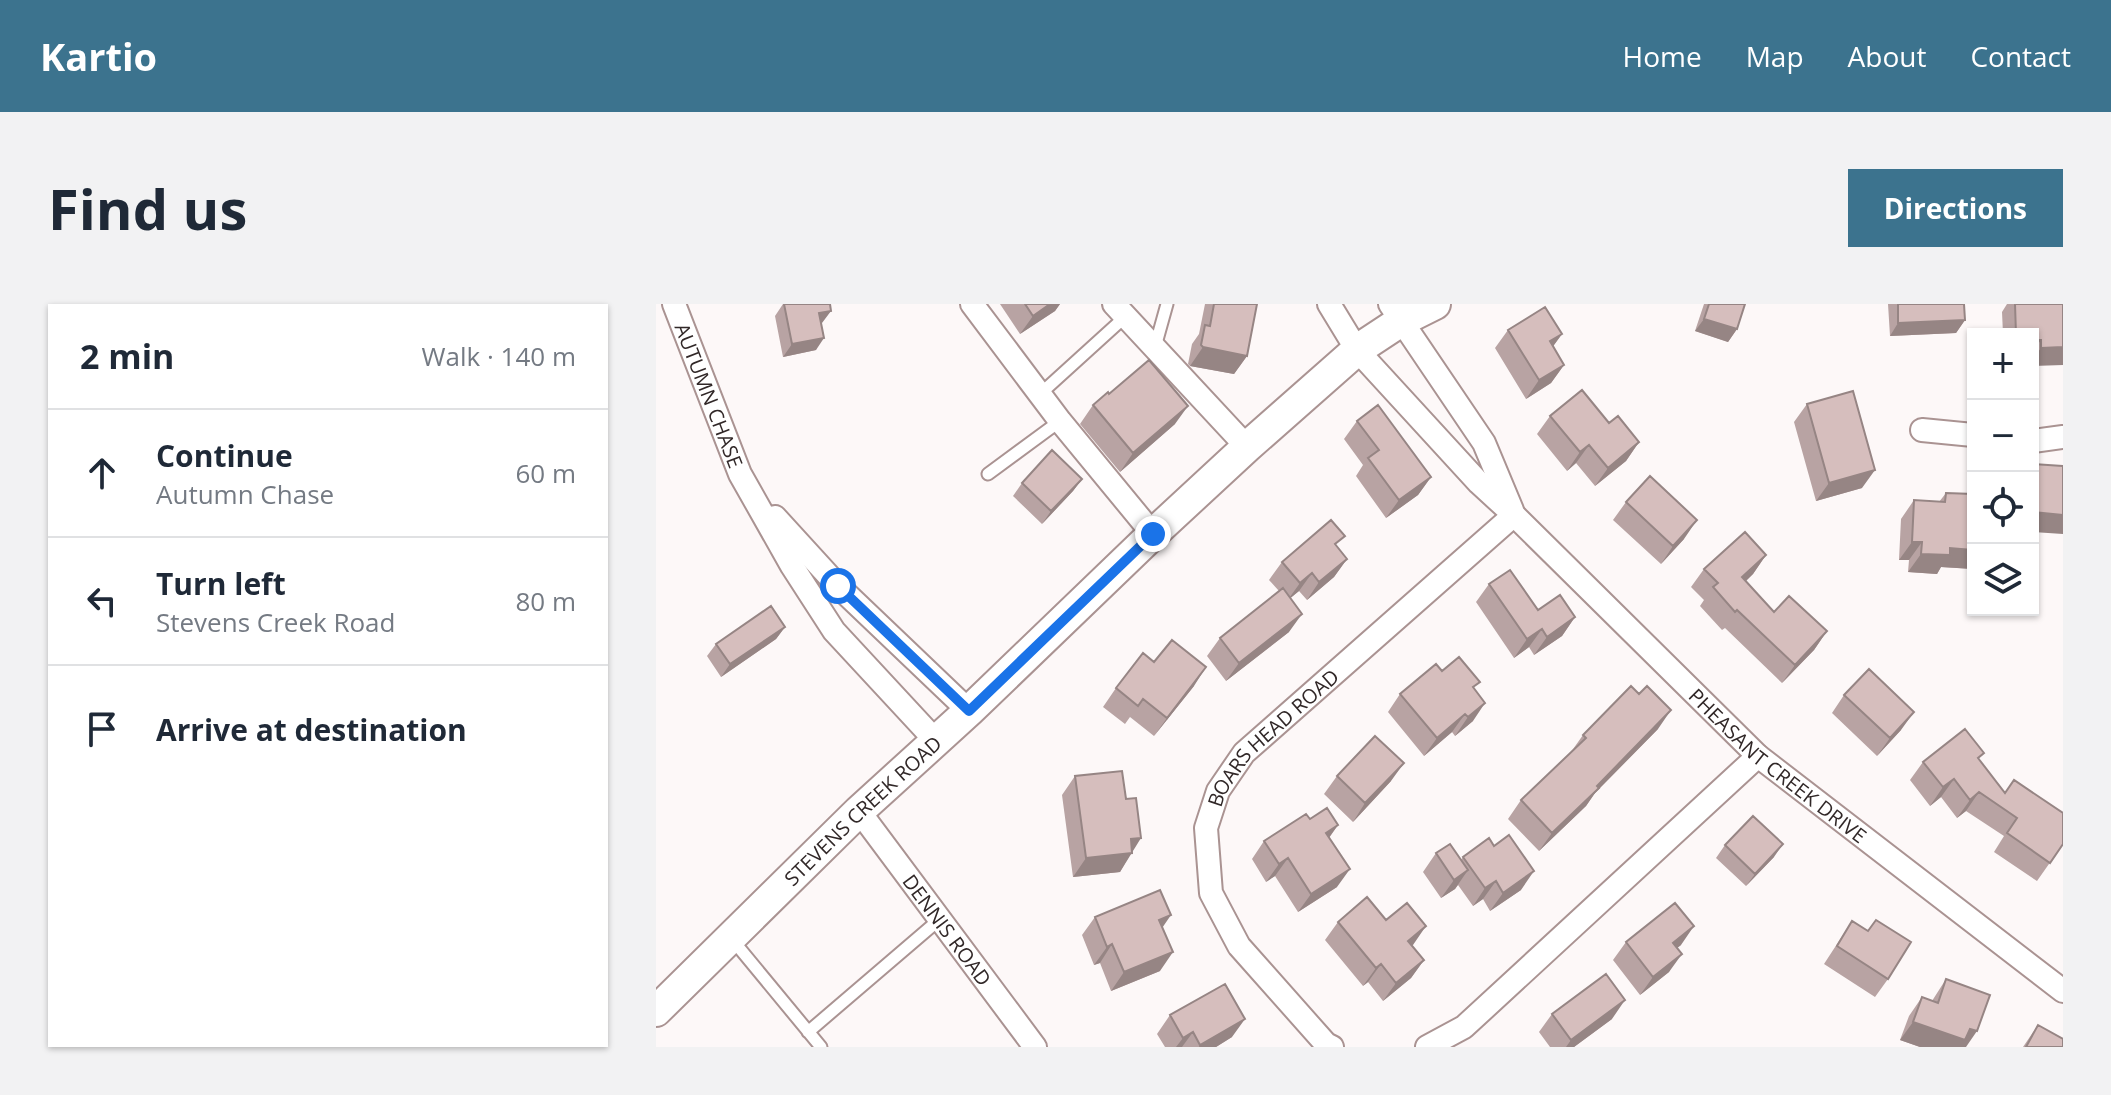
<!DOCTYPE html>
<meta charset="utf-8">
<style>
:root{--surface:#fff;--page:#f2f2f3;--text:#1f2937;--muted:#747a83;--line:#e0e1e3;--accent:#3c738e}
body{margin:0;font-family:"Open Sans",sans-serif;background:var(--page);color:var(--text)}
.controls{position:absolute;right:24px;top:24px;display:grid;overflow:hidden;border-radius:0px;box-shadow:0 2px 6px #0004}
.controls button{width:72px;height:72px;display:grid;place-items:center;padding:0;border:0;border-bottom:2px solid var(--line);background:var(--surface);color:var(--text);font:40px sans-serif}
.stop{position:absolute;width:24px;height:24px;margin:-18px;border:6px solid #1a73e8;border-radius:50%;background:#fff}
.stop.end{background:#1a73e8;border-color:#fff;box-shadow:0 2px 8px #0008}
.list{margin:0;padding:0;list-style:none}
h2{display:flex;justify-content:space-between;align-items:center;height:104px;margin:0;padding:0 32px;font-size:34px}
h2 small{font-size:26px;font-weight:400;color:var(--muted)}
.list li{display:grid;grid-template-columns:52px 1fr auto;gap:24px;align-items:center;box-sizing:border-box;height:128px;padding:0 32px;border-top:2px solid var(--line)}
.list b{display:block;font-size:30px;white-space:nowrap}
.list p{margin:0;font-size:26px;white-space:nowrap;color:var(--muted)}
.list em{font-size:26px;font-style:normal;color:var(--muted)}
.icon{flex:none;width:44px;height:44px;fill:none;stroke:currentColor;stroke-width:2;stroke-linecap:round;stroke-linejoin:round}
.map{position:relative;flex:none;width:1407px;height:743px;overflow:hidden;border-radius:0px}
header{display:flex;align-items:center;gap:48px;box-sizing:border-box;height:112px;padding:0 40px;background:var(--accent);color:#fff}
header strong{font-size:38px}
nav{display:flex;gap:44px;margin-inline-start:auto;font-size:28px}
.intro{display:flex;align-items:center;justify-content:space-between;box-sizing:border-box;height:192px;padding:0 48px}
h1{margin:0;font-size:56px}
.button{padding:20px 36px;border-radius:0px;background:var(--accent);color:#fff;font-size:28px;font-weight:700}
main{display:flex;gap:48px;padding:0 48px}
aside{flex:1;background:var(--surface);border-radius:0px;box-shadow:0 2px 6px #0004}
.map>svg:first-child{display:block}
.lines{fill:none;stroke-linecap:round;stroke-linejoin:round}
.lane-casing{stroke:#aa9392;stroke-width:15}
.street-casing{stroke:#aa9392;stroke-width:26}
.secondary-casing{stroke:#aa9392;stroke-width:34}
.lane{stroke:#fff;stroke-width:11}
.street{stroke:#fff;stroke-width:22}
.secondary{stroke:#fff;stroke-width:30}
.wall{fill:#b8a3a3}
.shaded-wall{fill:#968584}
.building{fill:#d6bebd;stroke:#968584;stroke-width:2}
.route{stroke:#1a73e8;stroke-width:10}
.labels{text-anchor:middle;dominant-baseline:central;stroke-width:7;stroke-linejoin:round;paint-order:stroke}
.street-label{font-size:20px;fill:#312828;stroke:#fdf8f8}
</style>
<header>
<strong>Kartio</strong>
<nav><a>Home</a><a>Map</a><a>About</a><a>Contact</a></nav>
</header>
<div class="intro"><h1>Find us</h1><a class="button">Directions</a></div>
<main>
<aside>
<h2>2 min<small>Walk · 140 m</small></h2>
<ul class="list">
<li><svg class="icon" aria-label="ahead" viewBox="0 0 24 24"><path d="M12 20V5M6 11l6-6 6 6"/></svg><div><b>Continue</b><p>Autumn Chase</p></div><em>60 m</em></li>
<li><svg class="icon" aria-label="left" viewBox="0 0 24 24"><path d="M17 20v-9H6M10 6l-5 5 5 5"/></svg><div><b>Turn left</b><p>Stevens Creek Road</p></div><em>80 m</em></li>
<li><svg class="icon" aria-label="arrive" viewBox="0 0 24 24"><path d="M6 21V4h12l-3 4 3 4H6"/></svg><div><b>Arrive at destination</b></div></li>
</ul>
</aside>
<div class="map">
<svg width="1407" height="743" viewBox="0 0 1407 743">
<rect width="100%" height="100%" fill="#fdf8f8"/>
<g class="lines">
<defs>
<path id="lane" d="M499,43L511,0
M383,91L470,12
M332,170L404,117
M75,634L165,743
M152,728L284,615"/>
<g id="street">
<path id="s1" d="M18,0L84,170L136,262L178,327L280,437"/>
<path d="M316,0L404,117L497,230"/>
<path d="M458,0L591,143"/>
<path id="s2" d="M673,0L701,46L823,179L858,211L1102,452L1407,687"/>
<path d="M734,0L828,139L856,206"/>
<path d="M1266,126L1317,131"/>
<path d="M1377,137L1407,133"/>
<path d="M119,213L182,282L313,407"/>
<path id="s3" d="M203,507L379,743"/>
<path id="s4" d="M676,743L670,740L583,642L555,589L550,524L562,487L588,449L858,211"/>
<path d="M771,743L808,723L1102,452"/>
</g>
<g id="secondary">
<path id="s5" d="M0,707L203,507L313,407L497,230L591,143L701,46L745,17L779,0"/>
</g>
</defs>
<!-- lane casing -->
<use href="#lane" class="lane-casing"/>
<!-- street casing -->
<use href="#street" class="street-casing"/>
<!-- secondary casing -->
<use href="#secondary" class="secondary-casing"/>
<!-- lane -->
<use href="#lane" class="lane"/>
<!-- street -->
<use href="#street" class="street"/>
<!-- secondary -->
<use href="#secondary" class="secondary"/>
</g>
<!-- wall -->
<path class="wall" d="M127,0L166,19L160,46L127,53L119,12Z
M344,0H404L399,7L364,30Z
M549,0H601L591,52L578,70L534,62L532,60L536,40L543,30Z
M1048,0H1089L1081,25L1072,38L1039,27Z
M1232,0H1308L1309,16L1300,29L1234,32Z
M1351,0H1407L1377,62V30H1347L1346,8Z
M852,26L906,30L897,42L908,61L895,79L870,95L839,44Z
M1151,100L1206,184L1160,197L1138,118Z
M437,101L519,120L464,168L424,120Z
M894,112L953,119L983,138L970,157L939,182L920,159L911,167L881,130Z
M701,117L775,173L762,191L730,214L700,172L707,161L688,135Z
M426,175L417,187L386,220L357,192L366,179Z
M1290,189L1317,190V265L1285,263L1281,270L1252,268L1253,256H1243L1245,215L1258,196L1283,198Z
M970,198L1028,235L1005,260L957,216Z
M681,243L691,255L678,273L651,296L643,287L634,294L633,328L570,377L551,352L564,334L623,287L613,276L626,258Z
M1110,251L1097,270L1090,277L1118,308L1171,327L1158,346L1126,379L1069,324L1066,326L1044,302L1048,296L1035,283L1048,265Z
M833,280L882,306L919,313L906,332L878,351L873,343L858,354L820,298Z
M129,323L120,335L65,373L51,352L60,340Z
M498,358L538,382L498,432L474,413L469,420L447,403L460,384Z
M786,367L819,385L817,417L799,432L796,428L768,452L732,408L744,390Z
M1188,391L1245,426L1221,452L1176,409Z
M1002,425L939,489L930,502L883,547L852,515L865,496L915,448L927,431Z
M1323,456L1348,489L1407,540L1381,577L1338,548L1348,532L1310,507L1301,514L1285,493L1274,502L1254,476L1267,458Z
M419,472L470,495L476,547L464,568L417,573L406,491Z
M681,472L735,477L697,518L668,490Z
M654,515L682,521L673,534L681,583L642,608L619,572L610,578L596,555L608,537Z
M1069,541L1118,553L1090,582L1060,554Z
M780,549L805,556L807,553L865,586L834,607L827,595L817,602L802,581L799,585L785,594L767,568Z
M439,613L506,623L504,667L455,687L444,659L438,661L426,631Z
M730,616L756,642L768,656L755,674L727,697L712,678L707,682L669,636L682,618Z
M1220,616L1232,675L1219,693L1168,660L1196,617L1212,627Z
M970,638L1025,641L1021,644L1013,668L984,691L957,656Z
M1290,675L1310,743H1264L1244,736L1253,712L1266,693L1276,697Z
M896,710L956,715L918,743H894L883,728Z
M514,711L576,733L560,743H509L501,730Z
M1382,721L1407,743H1367Z"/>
<!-- shaded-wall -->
<path class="shaded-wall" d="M394,0H404L399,7L364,30L377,12Z
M175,7L166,19L155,22L163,9Z
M1048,15L1081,25L1072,38L1039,27Z
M1309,16L1300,29L1234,32L1242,19Z
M906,30L893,48L894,37Z
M168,34L160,46L127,53L136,40Z
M1377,36H1385L1377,47Z
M547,43L591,52L578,70L534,62Z
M1407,43V61L1377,62V55L1385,44Z
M908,61L895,79L870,95L883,76Z
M532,102L519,120L464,168L477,149Z
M983,138L970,157L939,182L952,164Z
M933,141L920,159L911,167L924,148Z
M1219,166L1206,184L1160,197L1173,179Z
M775,173L762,191L730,214L743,196Z
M426,175L417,187L386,220L395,207Z
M1377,208L1407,211V230L1377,228Z
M1041,216L1028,235L1005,260L1017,242Z
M1256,238H1266L1253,256H1243Z
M1294,244L1317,246V265L1285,263L1281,270L1252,268L1265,250Z
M1110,251L1097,270L1074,292L1086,273Z
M691,255L678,273L651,296L663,278Z
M656,269L643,287L631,297L644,279Z
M646,310L633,328L570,377L583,359Z
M919,313L906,332L878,351L891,333Z
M129,323L120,335L65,373L74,360Z
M886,325L873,343L858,354L871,335Z
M1171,327L1158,346L1126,379L1139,361Z
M550,363L538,382L498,432L511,414Z
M829,399L817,417L799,432L812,413Z
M1015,406L1002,425L939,489L930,502L883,547L896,529Z
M1258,408L1245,426L1221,452L1234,434Z
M809,410L796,428L768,452L781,434Z
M748,459L735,477L697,518L709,499Z
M1298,475L1285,493L1274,502L1287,483Z
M1323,488L1310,507L1301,514L1314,496Z
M682,521L669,539L670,529Z
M485,534L464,568L417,573L430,554L475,535Z
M1127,540L1118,553L1090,582L1099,570Z
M632,554L619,572L610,578L623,560Z
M694,565L681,583L642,608L655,590Z
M812,566L799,585L785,594L798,576Z
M878,567L865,586L834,607L847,589Z
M840,577L827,595L817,602L829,584Z
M515,611L502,630L503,616Z
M770,622L757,641L740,656L752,637Z
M1038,622L1025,641L1004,657L1017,639Z
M456,640L444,659L438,661L451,643Z
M517,648L504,667L455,687L468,668Z
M1026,650L1013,668L984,691L997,673Z
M768,656L755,674L727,697L740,679Z
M725,660L712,678L707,682L720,664Z
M969,696L956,715L918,743H910L915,736Z
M589,715L576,733L560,743H543L544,741Z
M1257,718L1314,725L1321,727L1310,743H1264L1244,736Z
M537,728L526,743H520L527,734Z"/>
<!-- building -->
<path class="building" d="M128,0H174L175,7L163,9L168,34L136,40Z
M369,0H394L377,12Z
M558,0H601L591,52L547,43L545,41L549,21L554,22Z
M1053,0H1089L1081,25L1048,15Z
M1242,0H1308L1309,16L1242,19Z
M1359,0H1407V43L1385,44V36H1377V30H1360Z
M889,3L906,30L894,37L908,61L883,76L852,26Z
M493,56L532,102L477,149L437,101L452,88L453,90Z
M926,86L953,119L962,112L983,138L952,164L933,141L924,148L894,112Z
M1197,87L1219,166L1173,179L1151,100Z
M722,101L775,173L743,196L712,154L723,146L701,117Z
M396,146L426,175L395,207L366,179Z
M1377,160L1407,162V211L1377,208Z
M994,172L1041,216L1017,242L970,198Z
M1290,189L1317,190V246L1294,244V251L1265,250L1266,238H1256L1258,196L1289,198Z
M675,216L689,232L679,240L691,255L663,278L656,269L644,279L626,258Z
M1089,228L1110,251L1086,273L1118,308L1133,292L1171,327L1139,361L1081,306L1079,308L1057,283L1062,279L1048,265Z
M854,266L882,306L904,291L919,313L891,333L886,325L871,335L833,280Z
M627,284L646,310L583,359L564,334Z
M115,302L129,323L74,360L60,340Z
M516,336L550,363L511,414L487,395L482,402L460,384L487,349L498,358Z
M803,353L824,378L817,383L829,399L812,413L809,410L781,434L744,390L780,360L786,367Z
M1213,365L1258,408L1234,434L1188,391Z
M975,382L983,390L991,382L1015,406L941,482L943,484L896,529L865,496L930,434L927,431Z
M1309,425L1328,449L1322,454L1349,489L1358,476L1407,509V540L1394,559L1351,529L1361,514L1323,488L1314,496L1298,475L1287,483L1267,458Z
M719,432L748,459L709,499L681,472Z
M466,467L470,495L480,494L485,534L475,535L476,549L430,554L419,472Z
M671,504L682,521L670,529L694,565L655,590L632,554L623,560L608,537L650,510L654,515Z
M1097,512L1127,540L1099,570L1069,541Z
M853,531L878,567L847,589L840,577L829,584L807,553L833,534L838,542Z
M794,540L812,566L798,576L780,549Z
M504,586L515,611L503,616L517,648L468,668L456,640L451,643L439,613Z
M711,593L730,616L751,599L770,622L752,637L768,656L740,679L725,660L720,664L682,618Z
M1019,599L1038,622L1017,639L1026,650L997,673L970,638Z
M1220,616L1255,638L1232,675L1181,642L1196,617L1212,627Z
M950,670L969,696L915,736L896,710Z
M1290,675L1334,691L1321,727L1314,725L1309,736L1257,718L1266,693L1282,699Z
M569,680L589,715L544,741L537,728L527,734L514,711Z
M1382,721L1407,735V743H1370Z"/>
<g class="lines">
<!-- route -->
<path class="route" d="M182,282L313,407L497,230"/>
</g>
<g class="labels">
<!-- street labels -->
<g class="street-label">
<text stroke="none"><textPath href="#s1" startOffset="98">AUTUMN CHASE</textPath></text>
<text stroke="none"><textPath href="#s4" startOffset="378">BOARS HEAD ROAD</textPath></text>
<text stroke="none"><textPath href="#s2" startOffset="646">PHEASANT CREEK DRIVE</textPath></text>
<text stroke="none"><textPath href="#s5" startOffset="288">STEVENS CREEK ROAD</textPath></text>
<text stroke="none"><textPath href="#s3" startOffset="148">DENNIS ROAD</textPath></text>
</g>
</g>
</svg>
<div class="controls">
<button>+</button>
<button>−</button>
<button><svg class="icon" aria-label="locate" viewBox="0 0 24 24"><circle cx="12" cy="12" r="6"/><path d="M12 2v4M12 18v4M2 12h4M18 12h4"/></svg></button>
<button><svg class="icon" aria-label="layers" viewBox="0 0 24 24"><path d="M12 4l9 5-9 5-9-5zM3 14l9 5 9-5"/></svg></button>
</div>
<div class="stop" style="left:182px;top:282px"></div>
<div class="stop end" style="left:497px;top:230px"></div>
</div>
</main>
